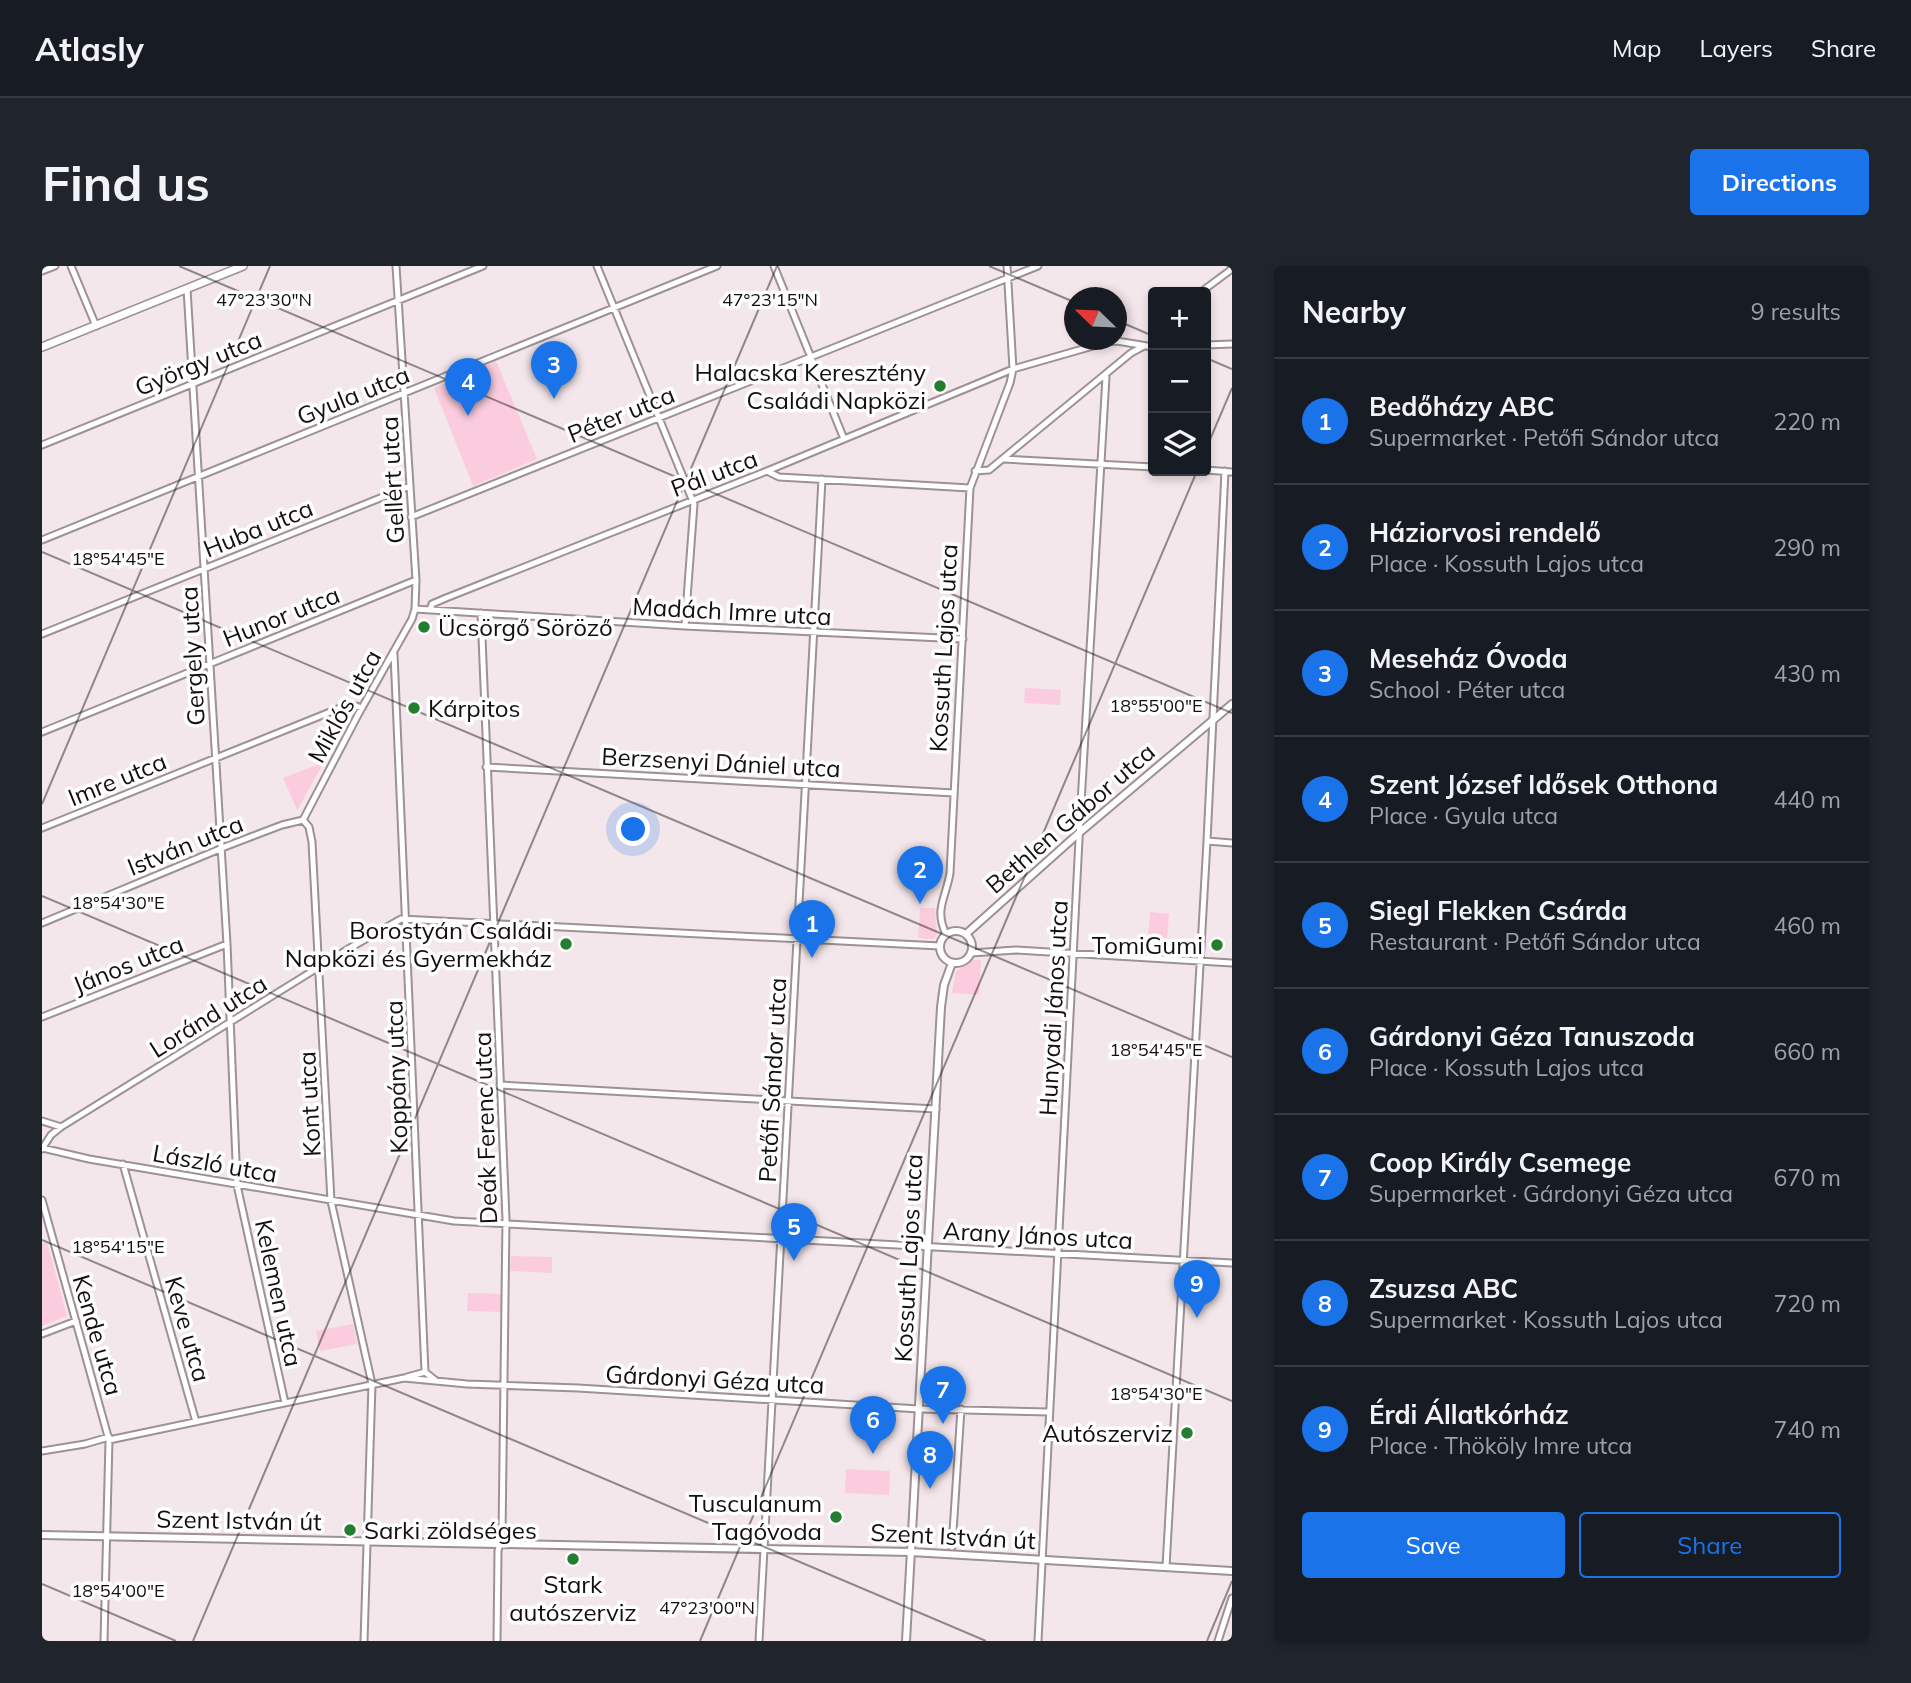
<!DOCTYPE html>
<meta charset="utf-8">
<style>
:root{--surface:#171b24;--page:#20242c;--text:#f1f3f6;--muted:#9ea1a6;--line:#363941;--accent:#1a73e8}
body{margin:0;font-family:Mulish,sans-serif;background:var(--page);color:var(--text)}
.controls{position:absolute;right:21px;top:21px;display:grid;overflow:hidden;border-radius:7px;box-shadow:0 4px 10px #0003}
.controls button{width:63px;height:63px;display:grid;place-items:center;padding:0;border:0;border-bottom:2px solid var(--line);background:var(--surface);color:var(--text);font:35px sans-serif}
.compass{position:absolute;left:1022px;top:21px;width:63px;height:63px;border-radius:50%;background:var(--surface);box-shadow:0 4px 10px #0003;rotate:293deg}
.you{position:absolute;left:592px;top:564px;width:24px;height:24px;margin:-18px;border:5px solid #fff;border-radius:50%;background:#1a73e8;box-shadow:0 0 0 10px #1a73e833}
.badge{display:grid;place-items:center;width:46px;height:46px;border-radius:50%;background:var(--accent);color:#fff;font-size:23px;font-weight:700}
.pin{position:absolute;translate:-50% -58px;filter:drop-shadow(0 2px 4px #0008)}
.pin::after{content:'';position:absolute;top:37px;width:24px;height:21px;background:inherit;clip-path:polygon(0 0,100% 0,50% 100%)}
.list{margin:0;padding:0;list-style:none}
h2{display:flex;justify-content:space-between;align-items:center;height:91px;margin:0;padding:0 28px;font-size:30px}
h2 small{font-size:23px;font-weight:400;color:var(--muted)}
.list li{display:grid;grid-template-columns:46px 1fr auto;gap:21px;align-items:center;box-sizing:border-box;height:126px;padding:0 28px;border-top:2px solid var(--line)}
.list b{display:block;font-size:26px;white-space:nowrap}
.list p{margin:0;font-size:23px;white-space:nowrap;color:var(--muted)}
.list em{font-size:23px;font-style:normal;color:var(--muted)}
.actions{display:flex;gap:14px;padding:21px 28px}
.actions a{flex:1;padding:16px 0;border:2px solid var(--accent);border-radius:7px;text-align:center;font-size:24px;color:var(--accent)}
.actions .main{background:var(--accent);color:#fff}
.icon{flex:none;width:38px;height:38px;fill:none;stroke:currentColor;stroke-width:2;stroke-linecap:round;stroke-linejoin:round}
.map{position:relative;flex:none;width:1190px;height:1375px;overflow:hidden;border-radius:7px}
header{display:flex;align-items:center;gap:42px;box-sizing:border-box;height:98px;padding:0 35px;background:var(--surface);border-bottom:2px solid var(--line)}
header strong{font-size:33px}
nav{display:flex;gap:38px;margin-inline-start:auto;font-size:24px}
.intro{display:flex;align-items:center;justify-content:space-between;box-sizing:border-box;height:168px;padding:0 42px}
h1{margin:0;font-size:49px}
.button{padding:18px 32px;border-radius:7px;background:var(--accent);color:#fff;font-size:24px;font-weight:700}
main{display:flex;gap:42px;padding:0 42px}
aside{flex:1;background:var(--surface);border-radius:7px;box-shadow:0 4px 10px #0003}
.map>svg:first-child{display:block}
.green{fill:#fbccdd}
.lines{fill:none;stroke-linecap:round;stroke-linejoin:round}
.minor-casing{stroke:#9d9195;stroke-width:9}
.tertiary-casing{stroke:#9d9195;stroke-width:10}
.secondary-casing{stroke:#9d9195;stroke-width:10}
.minor{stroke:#fff;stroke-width:5}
.tertiary{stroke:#fff;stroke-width:6}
.secondary{stroke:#fff;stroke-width:7}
.ticks{fill:none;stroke:#130f10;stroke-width:2;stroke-opacity:0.45}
.poi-dot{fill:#237e2f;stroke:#fff;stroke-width:2.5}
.labels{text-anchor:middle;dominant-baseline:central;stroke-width:7;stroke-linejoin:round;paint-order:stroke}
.street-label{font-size:24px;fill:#130f10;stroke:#fff}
.poi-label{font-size:24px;fill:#130f10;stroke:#fff;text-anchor:end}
.ticks-label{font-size:18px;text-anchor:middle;fill:#130f10;stroke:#fff;stroke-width:7;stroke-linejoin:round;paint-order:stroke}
</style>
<header>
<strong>Atlasly</strong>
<nav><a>Map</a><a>Layers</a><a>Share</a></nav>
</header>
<div class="intro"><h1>Find us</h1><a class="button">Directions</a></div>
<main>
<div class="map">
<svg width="1190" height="1375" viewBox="0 0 1190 1375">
<rect width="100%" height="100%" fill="#f4e7eb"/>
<!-- green -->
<path class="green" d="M454,95L495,193L431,220L392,122Z
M983,422L1019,424L1018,439L982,437Z
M282,496L257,541L255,544L241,512Z
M878,642H893L895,670L891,673L876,672Z
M1108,646L1127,648L1124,686L1105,685Z
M931,694H939L937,729L910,727L914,705Z
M5,976L25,1050L0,1060V978Z
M469,990L510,991V1007L468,1005Z
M426,1027L460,1028L459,1046L425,1045Z
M311,1058L315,1078L278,1085L274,1065Z
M804,1203L848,1205L847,1229L803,1227Z"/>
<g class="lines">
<defs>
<path id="minor" d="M29,0L54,60
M555,0L652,238L643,360
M732,0L802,173
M0,5L13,0
M145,23L185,678L195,919L243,1137
M1159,26L1190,3
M1164,79L1190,78
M0,179L441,0
M962,193L1111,201
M1164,204L1190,206
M725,205L737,211L928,222
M933,205L947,204L1089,87L1102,80
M369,251L996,0
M0,274L675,0
M373,343L643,360L921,373
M388,344L390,338L404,332L725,205L971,103L1065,76L1075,75L1111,81
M439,347L464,953L460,1270L456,1285L455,1375
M0,368L368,220
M352,388L383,1106
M0,466L374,314
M444,501L912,527
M261,554L267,561L270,576L289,935L330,1118L322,1375
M261,554L317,447L370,353L373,343L374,314L354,0
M0,562L303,440L308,438L320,442
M1165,575L1190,577
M0,657L185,580L240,559L261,554
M904,668C892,643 904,632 908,607L928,222L968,117L971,103L965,0
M929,687L974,684L1190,697
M0,751L185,678
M458,819L894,843
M0,855L19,861
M0,882L47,893L412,955L1190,997
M0,883L9,869L19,861L306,683L359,653L898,680
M81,898L154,1156
M0,934L67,1174L62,1375
M0,1068L34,1055
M365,1111L383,1106L393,1114
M67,1174L362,1112L425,1118L536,1122L877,1143L1007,1146
M0,1185L43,1178L67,1171
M910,1281L919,1143
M1124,1301L1165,575L1183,205
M717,1375L780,213
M996,1375L1038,554L1064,111
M1176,1375L1190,1332"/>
<path id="tertiary" d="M898 681a16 16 0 1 1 32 0a16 16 0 1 1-32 0Z
M924,668L1037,567L1190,438
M0,1269L869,1286L1190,1305
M864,1375L899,741L902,719L910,697"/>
<path id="secondary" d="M0,81L201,0"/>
</defs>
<!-- minor casing -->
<use href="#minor" class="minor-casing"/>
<!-- tertiary casing -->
<use href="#tertiary" class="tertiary-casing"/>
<!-- secondary casing -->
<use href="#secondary" class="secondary-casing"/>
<!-- minor -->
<use href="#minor" class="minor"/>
<!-- tertiary -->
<use href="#tertiary" class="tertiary"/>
<!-- secondary -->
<use href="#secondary" class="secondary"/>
</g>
<!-- ticks -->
<path class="ticks" d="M137,0L1190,447M947,0L1032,36M1074,54L1111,70M1164,92L1190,103M1164,183L1190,122M0,286L1190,791M0,538L228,0M0,630L1190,1135M0,974L944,1375M0,1318L134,1375M151,1375L735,0M658,1375L1155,205M1165,1375L1190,1315"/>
<!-- markers -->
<g class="poi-dot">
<circle cx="898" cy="120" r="7"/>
<circle cx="382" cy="361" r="7"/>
<circle cx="372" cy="442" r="7"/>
<circle cx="524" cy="678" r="7"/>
<circle cx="1175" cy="679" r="7"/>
<circle cx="1145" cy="1167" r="7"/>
<circle cx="794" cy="1251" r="7"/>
<circle cx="308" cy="1264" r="7"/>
<circle cx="531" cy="1293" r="7"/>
</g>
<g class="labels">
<!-- street labels -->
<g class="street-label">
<text transform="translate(156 97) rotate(-22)">György utca</text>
<text transform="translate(311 129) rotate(-22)">Gyula utca</text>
<text transform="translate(579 148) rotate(-22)">Péter utca</text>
<text transform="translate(672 207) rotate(-21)">Pál utca</text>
<text transform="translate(350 214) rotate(-93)">Gellért utca</text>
<text transform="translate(216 262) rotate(-22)">Huba utca</text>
<text transform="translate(690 345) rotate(3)">Madách Imre utca</text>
<text transform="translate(239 350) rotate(-22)">Hunor utca</text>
<text transform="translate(901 382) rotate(-87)">Kossuth Lajos utca</text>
<text transform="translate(150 390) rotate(-93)">Gergely utca</text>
<text transform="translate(302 440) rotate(-61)">Miklós utca</text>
<text transform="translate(679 496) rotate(3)">Berzsenyi Dániel utca</text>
<text transform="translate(75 513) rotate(-22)">Imre utca</text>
<text transform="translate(1028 552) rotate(-41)">Bethlen Gábor utca</text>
<text transform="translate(143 579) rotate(-22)">István utca</text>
<text transform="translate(86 698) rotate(-22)">János utca</text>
<text transform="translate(1011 742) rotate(-87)">Hunyadi János utca</text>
<text transform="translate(166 750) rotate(-32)">Loránd utca</text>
<text transform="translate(354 811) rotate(-92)">Koppány utca</text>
<text transform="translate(730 814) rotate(-87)">Petőfi Sándor utca</text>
<text transform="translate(267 838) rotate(-93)">Kont utca</text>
<text transform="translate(443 862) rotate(-92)">Deák Ferenc utca</text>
<text transform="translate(173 897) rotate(10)">László utca</text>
<text transform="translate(996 969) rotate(3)">Arany János utca</text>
<text transform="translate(866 992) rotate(-87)">Kossuth Lajos utca</text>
<text transform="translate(237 1027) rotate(78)">Kelemen utca</text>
<text transform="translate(146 1063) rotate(74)">Keve utca</text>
<text transform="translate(56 1069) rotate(74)">Kende utca</text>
<text transform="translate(673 1113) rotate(3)">Gárdonyi Géza utca</text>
<text transform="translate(197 1254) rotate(1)">Szent István út</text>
<text transform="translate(911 1270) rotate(3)">Szent István út</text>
</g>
<!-- poi labels -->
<g class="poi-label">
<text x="884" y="106">Halacska Keresztény<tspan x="884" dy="28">Családi Napközi</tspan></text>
<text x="396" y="361" text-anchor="start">Ücsörgő Söröző</text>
<text x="386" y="442" text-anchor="start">Kárpitos</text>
<text x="510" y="664">Borostyán Családi<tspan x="510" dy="28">Napközi és Gyermekház</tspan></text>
<text x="1161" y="679">TomiGumi</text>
<text x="1131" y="1167">Autószerviz</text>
<text x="780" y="1237">Tusculanum<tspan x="780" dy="28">Tagóvoda</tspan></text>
<text x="322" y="1264" text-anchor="start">Sarki zöldséges</text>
<text x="531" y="1318" text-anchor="middle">Stark<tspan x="531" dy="28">autószerviz</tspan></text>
</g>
</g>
<g class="ticks-label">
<text x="728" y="40">47°23'15"N</text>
<text x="222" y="40">47°23'30"N</text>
<text x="76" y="299">18°54'45"E</text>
<text x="1114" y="446">18°55'00"E</text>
<text x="76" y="643">18°54'30"E</text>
<text x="1114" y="790">18°54'45"E</text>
<text x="76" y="987">18°54'15"E</text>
<text x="1114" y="1134">18°54'30"E</text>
<text x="76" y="1331">18°54'00"E</text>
<text x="665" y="1348">47°23'00"N</text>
</g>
</svg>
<div class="controls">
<button>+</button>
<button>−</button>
<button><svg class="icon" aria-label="layers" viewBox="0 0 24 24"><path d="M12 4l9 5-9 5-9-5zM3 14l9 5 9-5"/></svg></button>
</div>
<svg class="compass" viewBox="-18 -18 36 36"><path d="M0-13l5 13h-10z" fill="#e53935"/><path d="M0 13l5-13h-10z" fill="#9ea1a6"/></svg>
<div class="you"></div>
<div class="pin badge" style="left:770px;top:692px">1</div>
<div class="pin badge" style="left:878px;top:638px">2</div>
<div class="pin badge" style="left:512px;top:133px">3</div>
<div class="pin badge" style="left:426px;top:150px">4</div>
<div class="pin badge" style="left:752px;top:995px">5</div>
<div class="pin badge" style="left:831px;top:1188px">6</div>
<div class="pin badge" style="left:901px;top:1158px">7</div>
<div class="pin badge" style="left:888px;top:1223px">8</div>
<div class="pin badge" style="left:1155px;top:1052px">9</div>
</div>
<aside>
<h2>Nearby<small>9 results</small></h2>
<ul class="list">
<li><span class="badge">1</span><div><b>Bedőházy ABC</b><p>Supermarket · Petőfi Sándor utca</p></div><em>220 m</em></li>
<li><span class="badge">2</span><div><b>Háziorvosi rendelő</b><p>Place · Kossuth Lajos utca</p></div><em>290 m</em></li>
<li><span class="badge">3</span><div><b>Meseház Óvoda</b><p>School · Péter utca</p></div><em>430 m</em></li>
<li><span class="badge">4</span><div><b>Szent József Idősek Otthona</b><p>Place · Gyula utca</p></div><em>440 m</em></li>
<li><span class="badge">5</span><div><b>Siegl Flekken Csárda</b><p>Restaurant · Petőfi Sándor utca</p></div><em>460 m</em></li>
<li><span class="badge">6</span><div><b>Gárdonyi Géza Tanuszoda</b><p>Place · Kossuth Lajos utca</p></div><em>660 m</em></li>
<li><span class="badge">7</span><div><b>Coop Király Csemege</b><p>Supermarket · Gárdonyi Géza utca</p></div><em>670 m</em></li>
<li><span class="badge">8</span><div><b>Zsuzsa ABC</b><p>Supermarket · Kossuth Lajos utca</p></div><em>720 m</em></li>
<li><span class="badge">9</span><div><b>Érdi Állatkórház</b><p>Place · Thököly Imre utca</p></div><em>740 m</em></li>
</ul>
<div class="actions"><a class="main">Save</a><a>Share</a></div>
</aside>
</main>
